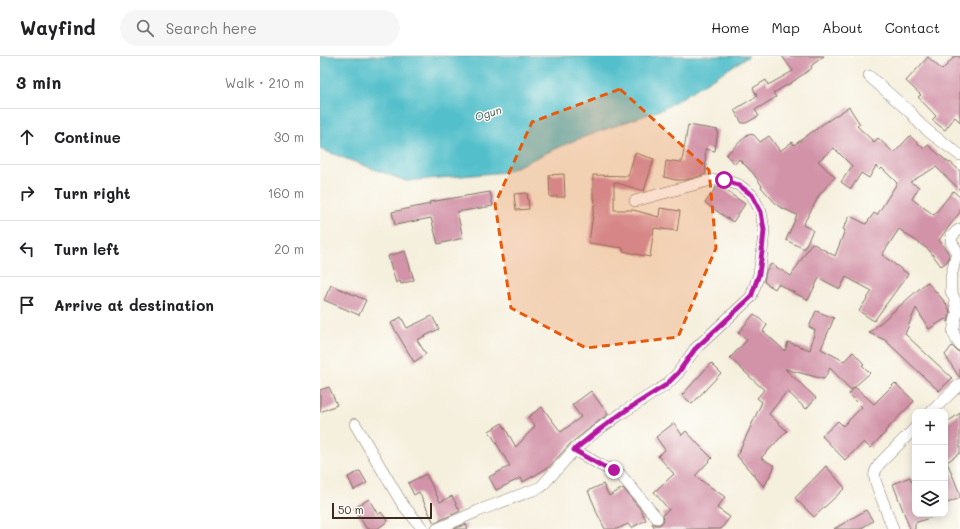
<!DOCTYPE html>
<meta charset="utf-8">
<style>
:root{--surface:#fff;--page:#f6f6f6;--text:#202124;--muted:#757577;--line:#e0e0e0}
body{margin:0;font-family:Mali,sans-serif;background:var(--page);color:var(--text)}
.controls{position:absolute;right:12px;bottom:12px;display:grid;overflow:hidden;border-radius:8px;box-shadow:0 2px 10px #0003}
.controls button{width:36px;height:36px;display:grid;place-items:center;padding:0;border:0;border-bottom:1px solid var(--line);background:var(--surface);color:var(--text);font:20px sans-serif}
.scale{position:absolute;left:12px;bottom:10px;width:100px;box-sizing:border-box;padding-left:4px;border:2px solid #3b2a1e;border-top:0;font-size:11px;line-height:14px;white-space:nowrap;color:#3b2a1e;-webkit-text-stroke:3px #fdfcf7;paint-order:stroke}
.stop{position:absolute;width:12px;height:12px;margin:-9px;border:3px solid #b5179e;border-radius:50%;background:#fff}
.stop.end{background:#b5179e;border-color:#fff;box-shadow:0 1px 4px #0008}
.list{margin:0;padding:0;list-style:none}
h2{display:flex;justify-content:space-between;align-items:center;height:52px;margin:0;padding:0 16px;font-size:17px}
h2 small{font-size:13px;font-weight:400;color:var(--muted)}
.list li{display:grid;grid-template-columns:26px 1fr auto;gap:12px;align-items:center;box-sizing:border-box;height:56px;padding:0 16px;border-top:1px solid var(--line)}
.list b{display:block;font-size:15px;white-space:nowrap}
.list em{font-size:13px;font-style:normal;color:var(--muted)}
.icon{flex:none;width:22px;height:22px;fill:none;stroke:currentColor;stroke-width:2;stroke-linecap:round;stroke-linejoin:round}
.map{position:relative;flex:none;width:640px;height:473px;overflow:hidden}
header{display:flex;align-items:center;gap:24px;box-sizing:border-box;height:56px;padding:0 20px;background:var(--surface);border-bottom:1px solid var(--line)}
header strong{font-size:19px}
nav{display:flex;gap:22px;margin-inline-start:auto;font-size:14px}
.search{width:280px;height:36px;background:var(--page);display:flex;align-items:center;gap:10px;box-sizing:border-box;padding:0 14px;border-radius:22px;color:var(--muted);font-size:15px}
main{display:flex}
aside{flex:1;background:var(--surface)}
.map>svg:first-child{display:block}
.water{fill:#52bfcb;stroke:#467474}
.building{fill:#d292a7}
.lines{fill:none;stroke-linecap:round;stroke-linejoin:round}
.minor-casing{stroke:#7c6f61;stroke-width:12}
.minor{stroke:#fff;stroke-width:11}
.route{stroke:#b5179e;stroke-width:5}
.marked{fill:#e8590c;fill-opacity:0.2;stroke:#e8590c;stroke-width:3;stroke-dasharray:8 5;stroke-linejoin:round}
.labels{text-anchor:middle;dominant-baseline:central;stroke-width:3;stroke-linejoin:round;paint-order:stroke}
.water-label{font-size:11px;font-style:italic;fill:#435e5b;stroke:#fdfcf7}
</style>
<header>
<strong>Wayfind</strong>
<div class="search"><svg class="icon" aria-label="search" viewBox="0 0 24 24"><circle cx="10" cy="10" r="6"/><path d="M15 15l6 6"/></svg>Search here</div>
<nav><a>Home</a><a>Map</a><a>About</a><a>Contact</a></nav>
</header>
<main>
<aside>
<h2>3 min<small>Walk · 210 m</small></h2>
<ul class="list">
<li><svg class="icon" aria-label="ahead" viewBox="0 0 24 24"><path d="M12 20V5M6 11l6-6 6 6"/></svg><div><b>Continue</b></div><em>30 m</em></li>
<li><svg class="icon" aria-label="right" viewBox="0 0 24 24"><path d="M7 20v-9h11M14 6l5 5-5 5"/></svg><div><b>Turn right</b></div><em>160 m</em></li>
<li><svg class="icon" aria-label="left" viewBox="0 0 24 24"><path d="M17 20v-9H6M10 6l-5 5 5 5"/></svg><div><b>Turn left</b></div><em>20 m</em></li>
<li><svg class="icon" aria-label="arrive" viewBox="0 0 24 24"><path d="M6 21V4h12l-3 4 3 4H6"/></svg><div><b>Arrive at destination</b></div></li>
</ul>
</aside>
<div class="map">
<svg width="640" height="473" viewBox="0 0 640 473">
<rect width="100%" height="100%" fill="#fdfcf7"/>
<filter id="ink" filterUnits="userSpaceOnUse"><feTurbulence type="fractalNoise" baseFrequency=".025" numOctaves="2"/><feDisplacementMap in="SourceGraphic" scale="8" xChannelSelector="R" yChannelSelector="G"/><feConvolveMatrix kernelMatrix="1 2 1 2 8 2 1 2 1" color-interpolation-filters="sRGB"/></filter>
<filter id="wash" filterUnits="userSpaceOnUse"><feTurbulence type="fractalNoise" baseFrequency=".012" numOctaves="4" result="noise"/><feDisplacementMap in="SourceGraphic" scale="16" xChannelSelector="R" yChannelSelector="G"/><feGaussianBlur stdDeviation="0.9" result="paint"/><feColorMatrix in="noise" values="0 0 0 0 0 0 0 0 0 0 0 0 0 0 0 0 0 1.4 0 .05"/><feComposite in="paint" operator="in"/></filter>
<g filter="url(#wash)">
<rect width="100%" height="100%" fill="#f5efdd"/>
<!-- water -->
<path class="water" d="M0,0H429L343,53L253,85L185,116L86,125L0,93Z"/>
<g id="blocks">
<!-- building -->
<path class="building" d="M462,0H504L491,10L492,12L471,27L453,37L456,41L435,54L439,60L426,67H422L414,54L437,40L433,32L446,24L448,29L473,15Z
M635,0H640V66L635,61L625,74L612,64L616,60L598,41L601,39L586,25L608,1L622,14Z
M529,51L540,68L537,70L554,86L558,82L574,97L590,80L604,93L608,89L629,107L630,106L640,115V134L616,111L590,126L599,131L592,143L614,159L633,135L640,141V156L619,184L629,198L628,205L621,210L609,194L579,173L562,199L588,218L554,265L539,255L552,235L526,221L520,233L499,222L488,244L458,228L455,233L444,226L446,215L451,208L471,220L492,187L515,200L525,174L523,173L530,160L546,168L554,157L557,159L577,127L562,112L560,114L556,110L549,122L541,117L531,133L521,126L532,110L514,92L498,105L515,121L500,138L483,169L493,174L484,193L466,184L477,159L458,150L441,131L442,130L433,117L419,103L415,108L406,99L428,78L434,79L440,86L449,80L460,95L472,86L474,89L503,68Z
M368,69L398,74L395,95L385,93L386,118L366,124H356L344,121L346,105L352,106V105L362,106Z
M315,97L334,103L324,135L294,126V154H313L339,161L340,152L360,155L357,175L334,172L330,201L320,199L303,195V192L269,187L275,143H273V119L308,120Z
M244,118L245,141H230L229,119Z
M396,131H401L425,148L413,166L385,147Z
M170,136L173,150L137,156L143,182L118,188L111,162L75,169L72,156L110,148L109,146Z
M207,137L209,153L196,154L194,138Z
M85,195L94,224L81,228L80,225L76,227L68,200Z
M607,226L625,246L629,253L630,257L628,266L625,263L609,273L596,252L585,278L632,322L619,335L565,284L549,277Z
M11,229L46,244L39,259L4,244Z
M496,255L514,262L501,293L524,305L533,296L544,308L542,309L550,317L531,334L510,312L504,323L465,313L496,342L486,353L467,335L449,358L467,375L441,402L455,410L444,431L417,400L442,346L437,342L444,334L410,302L427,284L418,277L434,258L447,269L443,275L465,295L468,286L490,294L495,274L489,271Z
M112,260L119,273L97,284L106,298L94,306L71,267L81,261L87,272Z
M632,290L637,295L640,296V321H639L625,299Z
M391,307L401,317L372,348L362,339Z
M575,327L594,345L565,375L566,376L550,392L544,386L525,404L502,380L518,365L523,370L542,351L529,338L535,331L554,348Z
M9,331L17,349L0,356V334Z
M271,335L288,358L275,368L251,387L229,411L203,426L201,422L176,434L169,421L190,410L169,375L182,367L196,391L215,370L208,361L222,351L241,376L261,361L252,349Z
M640,357V397L627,406L640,438V442L625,448V368Z
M354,367L362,379L366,375L379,389L392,402L375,420L405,441L397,452L410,461L401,473H335L332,467L335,469H338L341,468L344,464L343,458L349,454L334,436L354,418L338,400L345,394L336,381Z
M506,410L525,432L494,461L475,442Z
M40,415L47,427L34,434L28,421Z
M106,418L120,446L132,440L140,455L114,467L99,436L94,439L88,427Z
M590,421L595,433V458H616L617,459L595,467V473H590L573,428Z
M283,428L289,440L303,432L320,453L326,464L311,472L308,468L297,473H285L275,453H276L268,435Z
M49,443L58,459L61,456L68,465L57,473H47L34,452Z
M546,454L553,465L540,473H514Z
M146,468L148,473H134Z"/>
</g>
</g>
<g filter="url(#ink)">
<use href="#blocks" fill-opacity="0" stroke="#7c6f61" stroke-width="1"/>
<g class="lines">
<defs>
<path id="minor" d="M549,20L591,57L601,69L613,79L640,99
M640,173L637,175L632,180L631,186L636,193V200L631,221V235L635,244L637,257L633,276L636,283L640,289
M611,356L640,328
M35,368L83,449L103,473
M254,394L284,411L295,414L300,418L337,462
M117,473L158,455L221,431L254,394L279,373L305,355L346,329L358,317L375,293L431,241L439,218L442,196L444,174L441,156L432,139L419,129L404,124H391L315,145
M573,473L556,427C553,418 555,415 560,407L595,372"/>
</defs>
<!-- minor casing -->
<use href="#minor" class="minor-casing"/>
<!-- minor -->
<use href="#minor" class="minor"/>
</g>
</g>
<g class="lines" filter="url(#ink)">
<!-- route -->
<path class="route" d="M294,414L284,411L254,394L279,374L305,355L346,329L358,317L375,293L431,241L439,218L442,196L444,174L441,156L432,139L420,130L404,124"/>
</g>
<!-- marked area -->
<path class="marked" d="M300,33L389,114L396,192L358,281L266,292L191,252L175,148L212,66Z"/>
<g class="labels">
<!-- water labels -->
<g class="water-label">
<text transform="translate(168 57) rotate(-17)">Ogun</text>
</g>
</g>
</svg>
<div class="controls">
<button>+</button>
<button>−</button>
<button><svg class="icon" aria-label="layers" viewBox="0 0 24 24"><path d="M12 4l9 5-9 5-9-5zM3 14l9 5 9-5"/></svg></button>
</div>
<div class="scale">50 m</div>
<div class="stop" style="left:404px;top:124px"></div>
<div class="stop end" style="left:294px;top:414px"></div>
</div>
</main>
